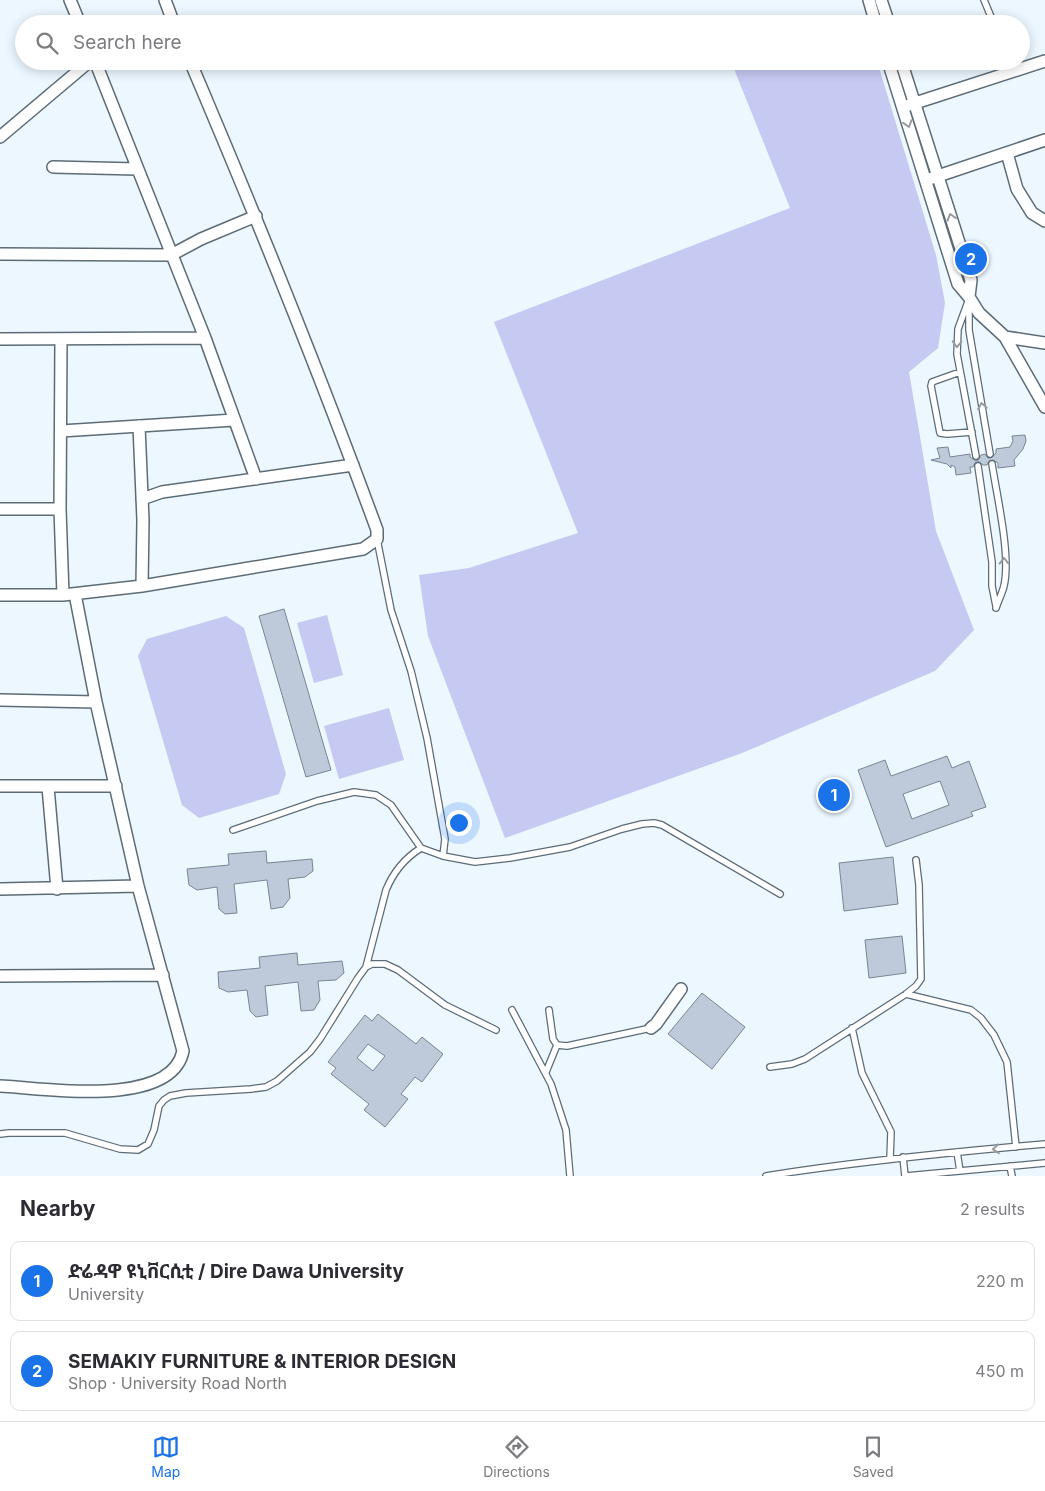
<!DOCTYPE html>
<meta charset="utf-8">
<style>
:root{--surface:#fff;--page:#f7f7f7;--text:#2b2b33;--muted:#7c7c81;--line:#e1e1e2;--accent:#1a73e8}
body{margin:0;font-family:Inter,"Noto Sans Ethiopic",sans-serif;background:var(--page);color:var(--text)}
.you{position:absolute;left:458px;top:822px;width:18px;height:18px;margin:-12px;border:4px solid #fff;border-radius:50%;background:#1a73e8;box-shadow:0 0 0 8px #1a73e833}
.badge{display:grid;place-items:center;width:32px;height:32px;border-radius:50%;background:var(--accent);color:#fff;font-size:16px;font-weight:700}
.pin{position:absolute;translate:-50% -50%;border:2px solid #fff;box-shadow:0 1px 5px #0006}
.list{margin:0;padding:0;list-style:none}
h2{display:flex;justify-content:space-between;align-items:center;height:65px;margin:0;padding:0 20px;font-size:21px}
h2 small{font-size:16px;font-weight:400;color:var(--muted)}
.list li{display:grid;grid-template-columns:32px 1fr auto;gap:15px;align-items:center;box-sizing:border-box;height:80px;margin:0 10px 10px;padding:0 10px;border:1px solid var(--line);border-radius:10px}
.list b{display:block;font-size:19px;white-space:nowrap}
.list p{margin:0;font-size:16px;white-space:nowrap;color:var(--muted)}
.list em{font-size:16px;font-style:normal;color:var(--muted)}
.icon{flex:none;width:28px;height:28px;fill:none;stroke:currentColor;stroke-width:2;stroke-linecap:round;stroke-linejoin:round}
.map{position:relative;flex:none;width:1045px;height:1176px;overflow:hidden}
.search{position:absolute;background:var(--surface);box-shadow:0 2px 12px #0003;left:15px;right:15px;top:15px;height:55px;display:flex;align-items:center;gap:12px;box-sizing:border-box;padding:0 18px;border-radius:28px;color:var(--muted);font-size:19px}
.sheet{height:245px;background:var(--surface)}
nav{display:flex;justify-content:space-around;align-items:center;box-sizing:border-box;height:70px;border-top:1px solid var(--line);background:var(--surface);font-size:14px;color:var(--muted)}
nav a{display:grid;justify-items:center;gap:2px}
nav .on{color:var(--accent)}
.map>svg:first-child{display:block}
.green{fill:#c6c9f1}
.building{fill:#bec9da;stroke:#7b8494;fill-rule:evenodd}
.lines{fill:none;stroke-linecap:round;stroke-linejoin:round}
.service-casing{stroke:#5c6c77;stroke-width:8}
.minor-casing{stroke:#5c6c77;stroke-width:14}
.service{stroke:#fff;stroke-width:5.5}
.minor{stroke:#fff;stroke-width:11}
.oneway{stroke:#989c9f}
</style>
<div class="map">
<svg width="1045" height="1176" viewBox="0 0 1045 1176">
<rect width="100%" height="100%" fill="#ecf7ff"/>
<!-- green -->
<path class="green" d="M741,61H877L936,255L945,303L938,348L909,372L936,531L974,630L935,671L742,753L505,838L428,636L419,575L469,568L578,533L494,322L790,208L732,64Z
M327,615L343,675L314,683L297,623Z
M226,616L244,628L286,774L279,794L199,818L182,805L138,656L147,639Z
M389,708L404,760L339,779L324,726Z"/>
<!-- building -->
<path class="building" d="M1025,435L1026,441L1023,449L1014,460L1015,466L998,468V463L993,460L989,461L987,465H983L978,461L975,463L973,467H970L971,473L956,475L955,467L951,465V468L947,464L931,460L940,458L937,448L948,447L950,457L970,454V457L976,461L979,459L981,455L985,454L988,458H991L996,453V449L1010,447L1013,441L1012,436Z
M284,609L331,770L306,777L259,616Z
M947,756L952,768L969,761L986,807L971,812L973,816L886,847L858,770L885,760L891,776ZM940,781L949,805L912,819L903,794Z
M266,851L267,863L312,859L313,871L305,877L288,879L290,898L283,907L271,909L267,880L234,884L237,913L225,914L219,909L217,887L197,890L189,885L187,869L229,865L228,854Z
M893,857L898,904L844,911L839,863Z
M902,936L906,973L869,978L865,940Z
M297,953L298,965L342,961L344,973L336,980L318,981L320,1000L314,1010L301,1011L298,982L265,986L268,1015L256,1017L250,1011L247,990L228,992L219,988L218,972L260,968L259,957Z
M702,993L745,1027L712,1069L668,1034Z
M378,1014L416,1044L422,1037L443,1054L422,1082L415,1077L401,1094L408,1099L385,1127L364,1110L369,1104L331,1074L336,1068L328,1062L365,1015L372,1021ZM368,1044L385,1056L373,1071L357,1058Z"/>
<g class="lines">
<defs>
<path id="service" d="M984,0L994,24
M969,299L958,329L957,354L976,456
M969,302V330L990,454
M960,372L932,382L931,386L940,433L947,434L972,432
M992,464C997,497 1011,555 1004,586C1002,594 998,601 996,608
M978,466L992,562V586L996,606
M233,830L317,801L354,792L376,795L391,805L421,848
M443,856L475,862L510,858L570,847L622,829L642,824L654,823L662,825L780,894
M366,967L386,890C393,873 405,858 421,848L443,856L445,839L427,738L411,671L391,610L377,539
M906,994L971,1010L981,1018L994,1035L1007,1062L1016,1147
M512,1010L551,1084L566,1130L570,1176
M549,1010L553,1039L557,1045
M852,1028L862,1073L891,1132L890,1159
M557,1045L567,1046L651,1028
M770,1067L792,1064L805,1059L906,994L916,986L921,979L919,885L916,860
M546,1072L557,1045
M0,1134L9,1133H65L120,1149L138,1150L148,1144L154,1130L159,1106L164,1100L170,1096L186,1093L251,1089L266,1087L277,1081L310,1052L320,1039L358,978L366,967L372,964H385L398,970L445,1005L496,1030
M957,1152L960,1171
M903,1157L905,1176
M1010,1166L1012,1176
M766,1176C859,1161 952,1152 1045,1144
M906,1176L1045,1163"/>
<path id="minor" d="M70,0L80,24
M165,0L174,24
M869,0L876,24
M881,0L889,24
M95,61L205,338L256,479
M888,61L958,284L969,297L979,313L1005,337L1045,407
M901,61L971,280L969,297
M909,105L1045,61
M0,137L90,61
M1007,153L1017,189L1032,213L1045,221
M53,167L137,169
M932,178L1045,140
M0,254L171,255L201,239L256,216
M1005,337L1045,343
M0,339L205,338
M61,340L60,509L63,595
M139,426L143,520L142,586
M61,431L234,420
M142,499L162,492L353,465
M0,509H60
M0,595H63L142,586L363,549L377,539V530C319,372 256,216 190,61
M0,700L96,702
M0,786H116
M48,787L57,889
M0,889L138,886
M0,976L163,975
M651,1028L656,1024L681,989
M0,1086C43,1088 171,1109 183,1051L138,886L96,702L75,594"/>
</defs>
<!-- service casing -->
<use href="#service" class="service-casing"/>
<!-- minor casing -->
<use href="#minor" class="minor-casing"/>
<!-- service -->
<use href="#service" class="service"/>
<!-- minor -->
<use href="#minor" class="minor"/>
</g>
<!-- one-way arrows -->
<defs><path id="oneway-chevron" d="M-2-3.5L2.5 0L-2 3.5" fill="none" stroke-width="1.6" stroke-linecap="round" stroke-linejoin="round" transform="scale(1.25)"/></defs>
<g class="oneway">
<use href="#oneway-chevron" transform="translate(908 124) rotate(73)"/>
<use href="#oneway-chevron" transform="translate(951 217) rotate(-107)"/>
<use href="#oneway-chevron" transform="translate(957 344) rotate(92)"/>
<use href="#oneway-chevron" transform="translate(982 406) rotate(-100)"/>
<use href="#oneway-chevron" transform="translate(1004 561) rotate(-91)"/>
<use href="#oneway-chevron" transform="translate(996 1149) rotate(175)"/>
</g>
</svg>
<div class="you"></div>
<div class="pin badge" style="left:834px;top:795px">1</div>
<div class="pin badge" style="left:971px;top:259px">2</div>
<div class="search"><svg class="icon" aria-label="search" viewBox="0 0 24 24"><circle cx="10" cy="10" r="6"/><path d="M15 15l6 6"/></svg>Search here</div>
</div>
<section class="sheet">
<h2>Nearby<small>2 results</small></h2>
<ul class="list">
<li><span class="badge">1</span><div><b>ድሬዳዋ ዩኒቨርሲቲ / Dire Dawa University</b><p>University</p></div><em>220 m</em></li>
<li><span class="badge">2</span><div><b>SEMAKIY FURNITURE &amp; INTERIOR DESIGN</b><p>Shop · University Road North</p></div><em>450 m</em></li>
</ul>
</section>
<nav>
<a class="on"><svg class="icon" aria-label="map" viewBox="0 0 24 24"><path d="M3 6l6-2 6 2 6-2v14l-6 2-6-2-6 2zM9 4v14M15 6v14"/></svg>Map</a>
<a><svg class="icon" aria-label="directions" viewBox="0 0 24 24"><path d="M12 3l9 9-9 9-9-9zM9 14v-3h6M13 9l2 2-2 2"/></svg>Directions</a>
<a><svg class="icon" aria-label="saved" viewBox="0 0 24 24"><path d="M7 4h10v16l-5-4-5 4z"/></svg>Saved</a>
</nav>
